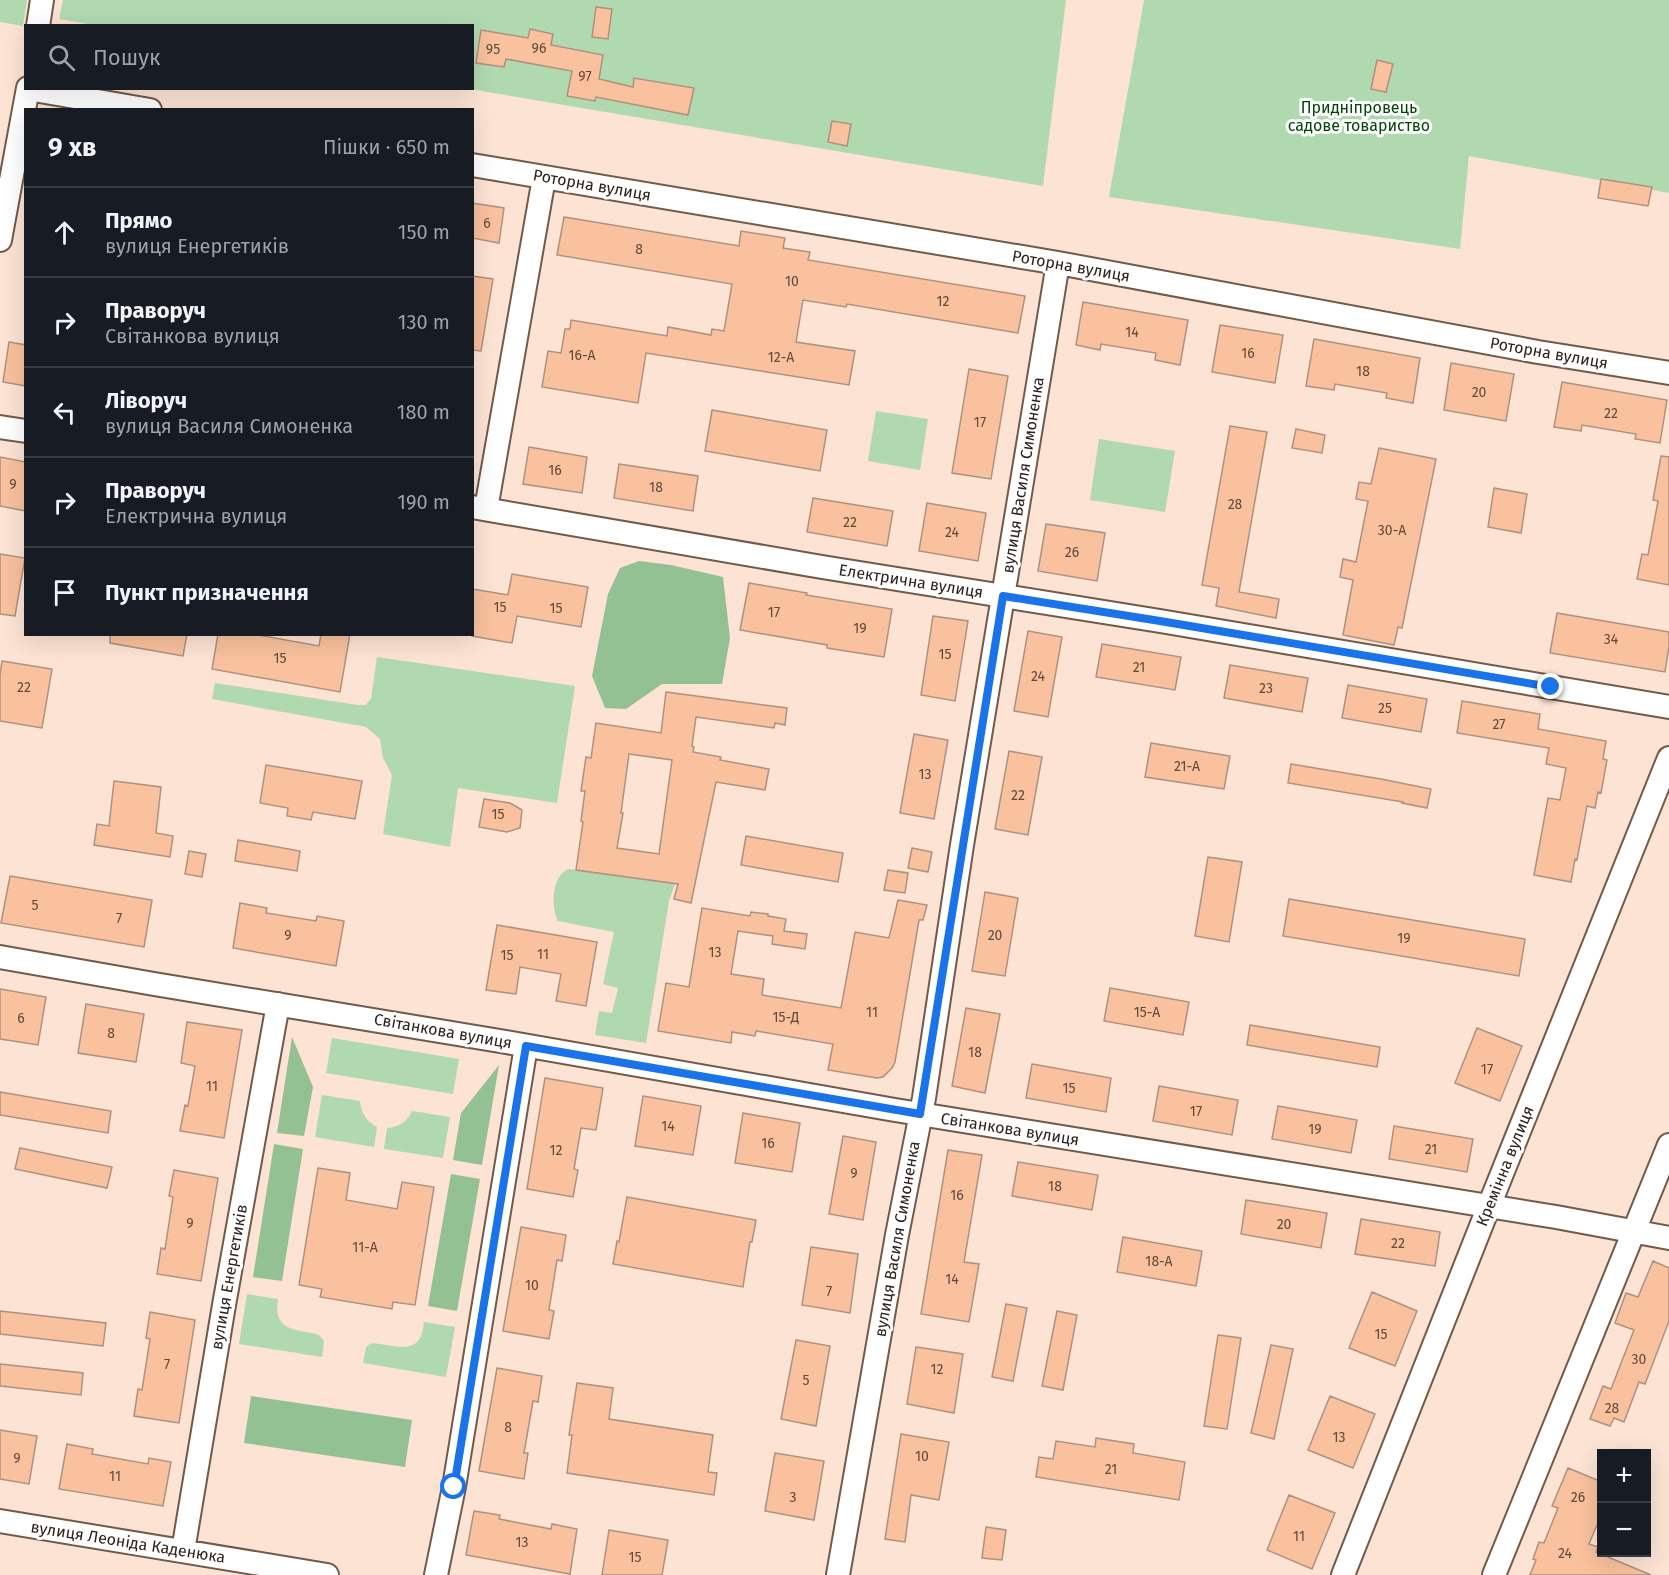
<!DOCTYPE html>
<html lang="uk">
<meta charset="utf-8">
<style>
:root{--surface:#171b24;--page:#242831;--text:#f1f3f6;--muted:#9ea1a6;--line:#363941}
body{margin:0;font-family:"Fira Sans",sans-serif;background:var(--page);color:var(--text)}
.controls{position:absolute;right:18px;bottom:18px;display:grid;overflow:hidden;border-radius:0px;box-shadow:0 6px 24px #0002}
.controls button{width:54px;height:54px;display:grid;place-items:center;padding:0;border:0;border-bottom:2px solid var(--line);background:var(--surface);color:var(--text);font:30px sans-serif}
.stop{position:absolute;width:18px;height:18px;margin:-14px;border:4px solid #1a73e8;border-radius:50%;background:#fff}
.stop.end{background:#1a73e8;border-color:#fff;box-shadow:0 2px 6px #0008}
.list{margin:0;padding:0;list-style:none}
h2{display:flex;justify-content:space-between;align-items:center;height:78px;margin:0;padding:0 24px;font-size:26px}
h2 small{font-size:20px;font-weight:400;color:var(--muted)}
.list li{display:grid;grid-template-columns:39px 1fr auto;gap:18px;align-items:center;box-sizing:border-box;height:90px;padding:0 24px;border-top:2px solid var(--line)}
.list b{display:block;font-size:22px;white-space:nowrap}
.list p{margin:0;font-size:20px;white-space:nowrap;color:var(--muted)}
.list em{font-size:20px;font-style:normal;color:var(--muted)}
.icon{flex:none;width:33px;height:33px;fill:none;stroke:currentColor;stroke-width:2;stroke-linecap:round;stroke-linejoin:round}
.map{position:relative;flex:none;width:1669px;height:1575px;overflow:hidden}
.search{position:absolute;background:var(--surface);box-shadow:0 6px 24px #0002;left:24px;top:24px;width:450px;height:66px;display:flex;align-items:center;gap:15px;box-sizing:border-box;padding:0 21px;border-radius:0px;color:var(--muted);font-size:22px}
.panel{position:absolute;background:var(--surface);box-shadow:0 6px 24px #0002;left:24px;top:108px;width:450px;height:528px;border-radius:0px}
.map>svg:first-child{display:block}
.green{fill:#b1d9b0}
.forest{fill:#94c193}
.building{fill:#f9c19d;stroke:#ae9180;stroke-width:1.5;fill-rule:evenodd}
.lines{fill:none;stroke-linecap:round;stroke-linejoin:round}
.minor-casing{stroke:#735948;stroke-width:26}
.minor{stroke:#fff;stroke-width:22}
.route{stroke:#1a73e8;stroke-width:8}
.labels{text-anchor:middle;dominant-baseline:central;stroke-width:6;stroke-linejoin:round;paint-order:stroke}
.number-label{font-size:14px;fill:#604a3c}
.park-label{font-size:16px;fill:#004507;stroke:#fff}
.street-label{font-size:16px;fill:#2d221b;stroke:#fff}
</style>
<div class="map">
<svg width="1669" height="1575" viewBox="0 0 1669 1575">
<rect width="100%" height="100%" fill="#fce3d4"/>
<!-- green -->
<path class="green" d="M0,0H27L23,26L0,22Z
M63,0H1066L1043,186L470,89L472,88V26H100L59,19Z
M1144,0H1669V193L1469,156L1460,249L1109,197Z
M876,411L928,419L920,470L868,461Z
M1099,439L1175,451L1165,512L1090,500Z
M377,657L575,686L557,803L458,788L450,847L383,834L392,775L383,758L380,739L366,727L212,699L215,683L358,705H366L371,698Z
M568,869L675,884L669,901L646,1043L595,1035L599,1011L612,1013L618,988L603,984L614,932L558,921C551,907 551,877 568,869Z
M332,1038L459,1059L453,1094L326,1073Z
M322,1095L360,1101C361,1113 366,1121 377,1127L374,1147L315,1137Z
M412,1111L450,1117L443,1158L384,1149L387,1128C399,1127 407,1122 412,1111Z
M247,1294L278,1299C273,1333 295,1328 319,1335L324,1341L322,1357L239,1344Z
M424,1322L455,1327L446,1377L363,1363L366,1347L372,1343C397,1345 421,1358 424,1322Z"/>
<!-- forest -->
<path class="forest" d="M639,561L671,565L723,577L730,638L722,684H662L626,709L605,708L592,676L608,594L620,568Z
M292,1037L313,1087L304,1136L277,1133Z
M499,1065L482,1165L453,1160L461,1113Z
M274,1144L303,1149L282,1281L253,1277Z
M451,1174L480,1179L457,1311L428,1306Z
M251,1396L412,1420L405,1467L244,1443Z"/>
<!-- building -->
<path class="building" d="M596,7L612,9L608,39L592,37Z
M530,29L553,34L551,45L603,55L599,79L633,87L634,78L694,88L688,115L596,97L595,101L567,96L572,71L506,59L504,67L476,63L481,30L528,38Z
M1377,60L1393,64L1386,92L1371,89Z
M832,121L851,124L847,146L828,142Z
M1601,179L1652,187L1648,206L1598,198Z
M472,203L504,208L499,243L472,238Z
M564,217L739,246L741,231L785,238L783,248L810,252L808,260L1025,296L1018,333L847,304L846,307L803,300L796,342L855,351L849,385L646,353L638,403L542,387L548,351L561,353L565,329H570L571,320L667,336L668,327L711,335L712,329L724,331L732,284L557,255Z
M472,276L493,279L481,351L472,350Z
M1083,302L1188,320L1180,365L1155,360L1156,353L1101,344L1100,350L1076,345Z
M1220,325L1283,335L1275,383L1212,372Z
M1314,339L1420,358L1413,403L1386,398L1387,393L1335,384L1334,390L1306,386Z
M9,342L26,345V386L3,382Z
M1451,363L1514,374L1506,421L1444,410Z
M969,369L1008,376L991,479L952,473Z
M1562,382L1667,400L1660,443L1635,439L1636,434L1582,425L1581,431L1554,427Z
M712,410L827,430L820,471L705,451Z
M1230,426L1267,432L1239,592L1279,599L1276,618L1216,606L1219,588L1202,585Z
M1296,429L1325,435L1322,453L1292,448Z
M529,447L587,457L582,493L523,484Z
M1379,448L1436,459L1402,628L1398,627L1394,645L1343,635L1353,580L1340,577L1343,559L1356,562L1368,501L1356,499L1359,482L1371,484Z
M1661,456L1669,457V585L1637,579L1642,554L1648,555L1658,501L1653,500Z
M0,457L26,462V511L0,506Z
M619,464L698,476L693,511L614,498Z
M1494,488L1527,494L1521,533L1488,527Z
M813,498L893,511L887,546L807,532Z
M927,503L986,513L978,561L919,551Z
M1046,524L1105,533L1097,581L1038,571Z
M0,554L25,558L15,616L0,614Z
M512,574L588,587L581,627L517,616L512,643L472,636V589L508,595Z
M749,583L807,593L806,595L892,609L884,657L827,648V645L740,630Z
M1557,613L1669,632V646L1665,672L1550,653Z
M933,616L968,621L955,701L921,695Z
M1028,631L1062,637L1048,717L1014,711Z
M110,634H187L183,656L110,643Z
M218,634H252L319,646L321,634H350L340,692L212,669Z
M1102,644L1181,657L1175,690L1096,677Z
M2,661L52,669L42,728L0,721V675Z
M1230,665L1308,678L1302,712L1224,698Z
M1348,685L1427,699L1421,732L1342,718Z
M666,692L787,708L785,725L775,723L774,728L696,717L692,746L694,747L693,752L721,757L720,760L769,769L765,790L716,782L691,903L674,899L678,884L576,870L583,822L581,821L585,791H581L586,757L591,758L596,723L661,733ZM629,754L672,760L659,854L617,848L623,813H621Z
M1462,701L1540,714L1538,729L1606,741L1603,759L1607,760L1601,793L1598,792L1595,808L1587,806L1577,860L1575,859L1571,882L1534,875L1548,798L1560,800L1566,768L1546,764L1549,748L1457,733Z
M914,734L948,740L934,819L900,813Z
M1151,743L1230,756L1224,789L1145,777Z
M1009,751L1042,757L1028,835L995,829Z
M1291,764L1381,779L1431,789L1427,808L1402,803L1403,802L1288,783Z
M266,765L362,781L355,819L313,812L311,820L287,816L288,808L260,803Z
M114,781L161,787L156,833L173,836L170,857L94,845L97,824L109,826Z
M484,799L510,803L522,810L520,828L507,832L479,827Z
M746,836L843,853L838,882L741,865Z
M238,840L300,851L297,871L235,861Z
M912,848L932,852L928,872L908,868Z
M189,851L206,854L202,877L185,874Z
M1208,857L1242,862L1229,942L1195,936Z
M888,870L908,873L905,893L884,890Z
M10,876L152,900L144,947L1,923Z
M985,892L1018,898L1005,976L972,971Z
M1289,899L1525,939L1519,976L1283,936Z
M898,900L927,905L923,920H919L895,1062L892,1068L883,1077L877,1078L828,1070L833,1044L756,1031L755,1036L732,1032L731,1043L658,1031L666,983L689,987L702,908L750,916L751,912L768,914V916L786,919L784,931L807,934L805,949L772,944L773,936L738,931L731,974L764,979L762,995L841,1008L855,932L889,938Z
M240,903L267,908L266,913L316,921L317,916L344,921L336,966L233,948Z
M497,925L597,942L586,1006L556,1001L561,974L520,967L516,994L486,990Z
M1110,988L1189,1002L1183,1035L1104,1021Z
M0,989L46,997L38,1045L0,1039Z
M86,1004L144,1014L136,1062L78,1053Z
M966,1008L1000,1014L985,1093L952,1086Z
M187,1022L242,1030L224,1138L180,1131L185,1105L188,1106L195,1066L181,1063Z
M1250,1025L1380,1047L1377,1067L1247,1045Z
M1477,1028L1522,1046L1500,1101L1455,1083Z
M1032,1064L1111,1078L1106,1112L1026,1098Z
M545,1078L603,1088L596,1130L581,1128L574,1169L578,1170L573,1197L527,1189Z
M1159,1086L1238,1100L1232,1135L1153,1121Z
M0,1092L111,1111L108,1133L0,1115Z
M643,1096L701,1106L693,1155L635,1146Z
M1278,1106L1357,1120L1351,1153L1272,1139Z
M743,1113L800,1123L792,1172L735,1163Z
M1394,1126L1473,1139L1467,1172L1389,1159Z
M843,1136L876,1142L863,1220L829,1214Z
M20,1148L112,1167L107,1188L15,1169Z
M948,1150L982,1155L964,1262L979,1264L969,1322L921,1314Z
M1018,1162L1098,1175L1092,1210L1012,1196Z
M318,1168L350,1173L346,1200L397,1209L402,1182L434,1187L415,1305L393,1302L392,1309L320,1297L322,1289L299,1285Z
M174,1170L218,1178L201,1281L157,1274L161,1248L165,1249L173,1197L169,1196Z
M627,1197L756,1220L752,1242H750L743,1287L613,1264L617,1241L619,1242Z
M1246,1200L1327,1213L1321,1248L1241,1234Z
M1361,1219L1440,1232L1435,1266L1355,1254Z
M521,1227L566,1235L562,1261L557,1260L549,1310L554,1311L549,1339L503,1331Z
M1123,1237L1202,1251L1196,1286L1117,1272Z
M811,1247L858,1254L850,1313L802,1305Z
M1653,1261L1669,1268V1321L1645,1384L1639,1382L1624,1422L1614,1418L1610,1426L1590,1419L1603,1386L1611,1389L1634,1330L1615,1323L1626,1293L1638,1297Z
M1372,1292L1417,1311L1395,1366L1349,1348Z
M1006,1304L1027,1308L1013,1381L992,1377Z
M0,1311L106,1323L103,1346L0,1334Z
M1057,1311L1077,1315L1063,1390L1042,1386Z
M150,1312L195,1320L179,1423L134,1416L138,1389L142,1390L150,1339L146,1338Z
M1218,1335L1241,1338L1227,1429L1204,1426Z
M796,1340L830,1346L816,1426L781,1419Z
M1271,1345L1293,1349L1274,1439L1251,1433Z
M916,1347L963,1354L954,1413L907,1404Z
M0,1364L83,1373L81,1395L0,1386Z
M497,1368L542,1376L538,1402L533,1401L524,1453H528L524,1479L479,1471Z
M577,1383L613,1388L609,1419L713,1435L708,1472L717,1473L714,1495L567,1473L572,1435H569Z
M1330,1396L1375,1414L1353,1468L1308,1450Z
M0,1430L37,1436L29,1484L0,1479Z
M901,1434L949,1442L939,1500L911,1495L905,1542L885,1539Z
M1096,1438L1134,1444L1133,1453L1185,1462L1179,1500L1036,1477L1039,1457L1053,1459L1056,1441L1095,1447Z
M67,1444L93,1449L92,1454L148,1464L149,1458L171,1462L163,1506L59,1489Z
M775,1453L824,1461L814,1520L765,1511Z
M1568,1468L1602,1482V1513L1589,1544L1598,1547L1596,1552L1651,1575H1530L1536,1560L1533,1559L1539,1542L1544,1543L1558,1508L1552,1506Z
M1289,1495L1335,1513L1312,1569L1267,1550Z
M474,1511L500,1515L499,1519L551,1529L552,1524L577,1529L570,1574L466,1555Z
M986,1527L1006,1530L1002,1560L982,1558Z
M609,1530L668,1540L662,1575H602Z"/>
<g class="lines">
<defs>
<path id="minor" d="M38,26L42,0
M28,89L150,110
M472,165L1058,263L1538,352L1669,373
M0,240L28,88
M0,427L26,431
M472,507L822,567L1160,621L1669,707
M486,509L544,178
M0,957L154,984L506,1042L895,1110L1556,1217L1669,1238
M0,1521L327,1575
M183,1551L224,1305L278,1004
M436,1575L454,1487L526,1046
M838,1575L897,1235L924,1098L962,845L1058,263
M1343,1575L1489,1206L1669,758
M1494,1575L1669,1145"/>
</defs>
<!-- minor casing -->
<use href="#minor" class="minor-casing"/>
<!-- minor -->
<use href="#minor" class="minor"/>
</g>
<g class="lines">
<!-- route -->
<path class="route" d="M454,1487L526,1046L920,1114L1003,596L1160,621L1551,687"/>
</g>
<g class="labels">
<!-- number labels -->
<g class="number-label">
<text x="539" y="48">96</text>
<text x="493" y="49">95</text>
<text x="585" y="76">97</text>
<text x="487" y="223">6</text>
<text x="639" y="249">8</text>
<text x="792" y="281">10</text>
<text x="943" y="301">12</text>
<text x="1132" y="332">14</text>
<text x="1248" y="353">16</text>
<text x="582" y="355">16-А</text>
<text x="781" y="357">12-А</text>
<text x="1363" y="371">18</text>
<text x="1479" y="392">20</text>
<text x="1611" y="413">22</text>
<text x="980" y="422">17</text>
<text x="555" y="470">16</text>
<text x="13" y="484">9</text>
<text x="656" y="487">18</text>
<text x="1235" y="504">28</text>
<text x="850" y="522">22</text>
<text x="1392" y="530">30-А</text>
<text x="952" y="532">24</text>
<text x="1072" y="552">26</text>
<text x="500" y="607">15</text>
<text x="556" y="608">15</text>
<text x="774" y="612">17</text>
<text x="860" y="628">19</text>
<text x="1611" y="639">34</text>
<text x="945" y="654">15</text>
<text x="280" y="658">15</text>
<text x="1139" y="667">21</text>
<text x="1038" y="676">24</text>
<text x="24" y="687">22</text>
<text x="1266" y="688">23</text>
<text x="1385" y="708">25</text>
<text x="1499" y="724">27</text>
<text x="1187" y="766">21-А</text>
<text x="925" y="774">13</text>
<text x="1018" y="795">22</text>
<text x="498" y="814">15</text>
<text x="35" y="905">5</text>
<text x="119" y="918">7</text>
<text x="288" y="935">9</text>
<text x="995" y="935">20</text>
<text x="1404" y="938">19</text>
<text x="715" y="952">13</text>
<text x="543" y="954">11</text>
<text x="507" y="955">15</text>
<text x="872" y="1012">11</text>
<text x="1147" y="1012">15-А</text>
<text x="786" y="1017">15-Д</text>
<text x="21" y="1018">6</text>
<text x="111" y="1033">8</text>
<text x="975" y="1052">18</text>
<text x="1487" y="1069">17</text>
<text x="212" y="1086">11</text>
<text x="1069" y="1088">15</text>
<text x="1196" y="1111">17</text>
<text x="668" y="1126">14</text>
<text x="1315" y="1129">19</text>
<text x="768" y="1143">16</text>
<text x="1431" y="1149">21</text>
<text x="556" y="1150">12</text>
<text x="854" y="1173">9</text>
<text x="1055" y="1186">18</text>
<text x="957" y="1195">16</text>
<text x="190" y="1223">9</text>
<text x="1284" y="1224">20</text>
<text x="1398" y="1243">22</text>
<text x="365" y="1247">11-А</text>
<text x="1159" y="1261">18-А</text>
<text x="952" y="1279">14</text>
<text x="532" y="1285">10</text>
<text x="829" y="1291">7</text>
<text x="1381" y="1334">15</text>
<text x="1639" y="1359">30</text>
<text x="167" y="1364">7</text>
<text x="937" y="1369">12</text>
<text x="806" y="1380">5</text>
<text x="1612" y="1408">28</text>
<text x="508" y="1427">8</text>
<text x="1339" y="1437">13</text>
<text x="922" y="1456">10</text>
<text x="17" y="1458">9</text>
<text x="1111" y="1469">21</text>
<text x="115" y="1476">11</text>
<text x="793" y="1497">3</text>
<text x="1578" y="1497">26</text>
<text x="1299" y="1536">11</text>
<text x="522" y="1542">13</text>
<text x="1565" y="1553">24</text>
<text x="635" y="1557">15</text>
</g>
<!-- park labels -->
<g class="park-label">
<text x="1359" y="107">Придніпровець<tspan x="1359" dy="18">садове товариство</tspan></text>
</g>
<!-- street labels -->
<g class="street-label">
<text transform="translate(592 185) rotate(10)">Роторна вулиця</text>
<text transform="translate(1071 266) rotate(10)">Роторна вулиця</text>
<text transform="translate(1549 353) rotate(10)">Роторна вулиця</text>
<text transform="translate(1023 475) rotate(-81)">вулиця Василя Симоненка</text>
<text transform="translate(911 581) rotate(9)">Електрична вулиця</text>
<text transform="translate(443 1031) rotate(10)">Світанкова вулиця</text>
<text transform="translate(1010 1129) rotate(9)">Світанкова вулиця</text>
<text transform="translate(1505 1166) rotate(-68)">Кремінна вулиця</text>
<text transform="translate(897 1239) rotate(-80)">вулиця Василя Симоненка</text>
<text transform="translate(229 1277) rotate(-80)">вулиця Енергетиків</text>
<text transform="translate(128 1542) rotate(9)">вулиця Леоніда Каденюка</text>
</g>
</g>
</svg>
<div class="controls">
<button>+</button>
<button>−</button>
</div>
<div class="stop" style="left:454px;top:1487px"></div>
<div class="stop end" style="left:1551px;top:687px"></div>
<div class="search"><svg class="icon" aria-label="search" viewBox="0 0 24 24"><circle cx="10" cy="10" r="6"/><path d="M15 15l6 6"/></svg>Пошук</div>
<section class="panel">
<h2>9 хв<small>Пішки · 650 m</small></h2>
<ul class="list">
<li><svg class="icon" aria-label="ahead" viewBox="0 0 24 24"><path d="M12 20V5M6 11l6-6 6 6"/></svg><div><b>Прямо</b><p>вулиця Енергетиків</p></div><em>150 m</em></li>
<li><svg class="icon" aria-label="right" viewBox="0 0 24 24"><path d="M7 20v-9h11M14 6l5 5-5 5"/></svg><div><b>Праворуч</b><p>Світанкова вулиця</p></div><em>130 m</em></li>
<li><svg class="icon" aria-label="left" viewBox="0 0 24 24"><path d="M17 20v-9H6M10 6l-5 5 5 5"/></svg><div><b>Ліворуч</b><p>вулиця Василя Симоненка</p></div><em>180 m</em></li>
<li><svg class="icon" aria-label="right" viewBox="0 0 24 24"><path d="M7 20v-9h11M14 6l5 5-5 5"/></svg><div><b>Праворуч</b><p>Електрична вулиця</p></div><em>190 m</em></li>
<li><svg class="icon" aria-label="arrive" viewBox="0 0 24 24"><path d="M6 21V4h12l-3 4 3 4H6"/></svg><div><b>Пункт призначення</b></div></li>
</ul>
</section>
</div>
